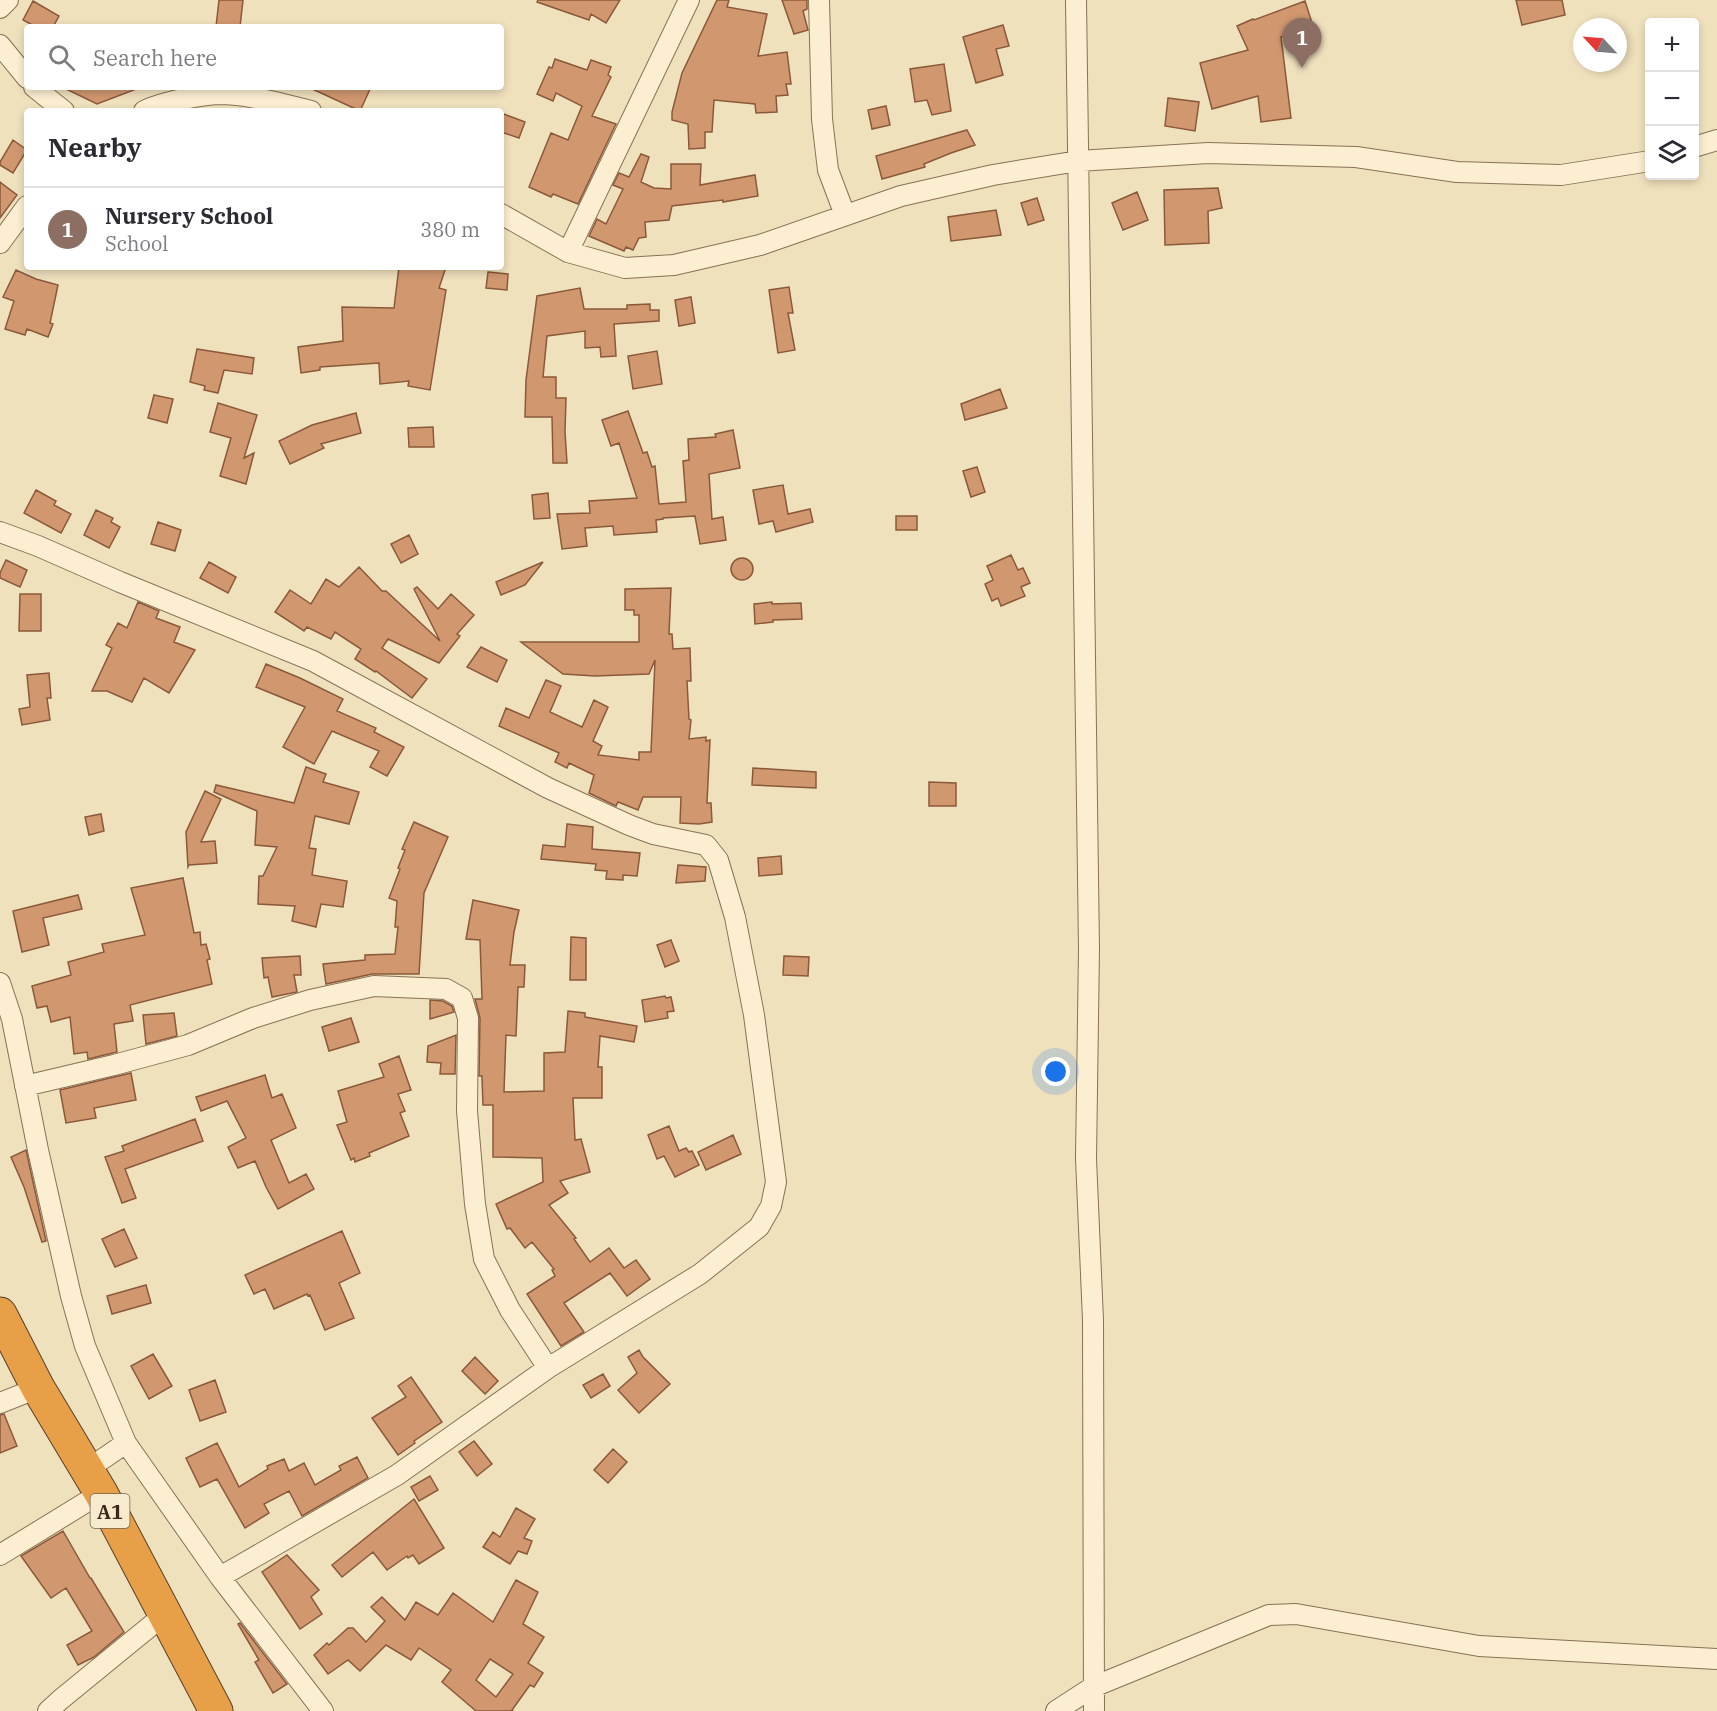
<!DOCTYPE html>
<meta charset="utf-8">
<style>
:root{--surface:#fff;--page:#f7f7f7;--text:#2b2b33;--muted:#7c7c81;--line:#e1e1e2;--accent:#9c2123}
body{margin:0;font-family:"IBM Plex Serif",serif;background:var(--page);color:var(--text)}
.controls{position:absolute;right:18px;top:18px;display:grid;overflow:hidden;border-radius:6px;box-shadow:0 3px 9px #0003}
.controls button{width:54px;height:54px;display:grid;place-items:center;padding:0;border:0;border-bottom:2px solid var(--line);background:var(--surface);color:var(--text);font:30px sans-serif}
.compass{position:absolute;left:1573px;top:18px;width:54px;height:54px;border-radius:50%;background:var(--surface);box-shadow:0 3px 9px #0003;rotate:296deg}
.you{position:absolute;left:1056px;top:1072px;width:21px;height:21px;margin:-15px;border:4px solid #fff;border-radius:50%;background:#1a73e8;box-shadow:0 0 0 9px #1a73e833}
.badge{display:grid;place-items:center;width:39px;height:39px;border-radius:50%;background:var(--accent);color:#fff;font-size:20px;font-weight:700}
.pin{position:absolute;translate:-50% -50px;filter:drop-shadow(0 2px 3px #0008)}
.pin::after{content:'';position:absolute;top:32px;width:21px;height:18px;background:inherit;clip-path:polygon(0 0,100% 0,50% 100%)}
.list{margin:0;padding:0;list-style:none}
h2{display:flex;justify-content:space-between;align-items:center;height:78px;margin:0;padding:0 24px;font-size:26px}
h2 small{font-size:20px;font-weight:400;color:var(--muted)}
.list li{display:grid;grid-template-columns:39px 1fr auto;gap:18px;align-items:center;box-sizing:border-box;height:84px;padding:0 24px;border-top:2px solid var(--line)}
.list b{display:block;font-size:22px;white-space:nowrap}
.list p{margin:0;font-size:20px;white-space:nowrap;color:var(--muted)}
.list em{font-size:20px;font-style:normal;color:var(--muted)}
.icon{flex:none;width:33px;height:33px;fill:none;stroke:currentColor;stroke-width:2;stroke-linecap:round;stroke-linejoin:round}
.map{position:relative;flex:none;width:1717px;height:1711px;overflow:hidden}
.search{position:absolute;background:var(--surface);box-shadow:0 3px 9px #0003;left:24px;top:24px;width:480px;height:66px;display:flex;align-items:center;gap:15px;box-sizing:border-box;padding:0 21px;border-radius:6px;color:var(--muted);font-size:22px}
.panel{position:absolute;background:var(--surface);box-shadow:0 3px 9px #0003;left:24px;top:108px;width:480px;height:162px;border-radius:6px}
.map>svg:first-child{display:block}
.building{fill:#d19870;stroke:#8a593a;stroke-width:1.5;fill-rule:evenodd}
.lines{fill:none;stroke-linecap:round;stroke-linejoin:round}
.street-casing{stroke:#897155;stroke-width:22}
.highway-casing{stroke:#563f2a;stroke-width:35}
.street{stroke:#fbeed1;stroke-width:20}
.highway{stroke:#e7a047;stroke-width:33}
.labels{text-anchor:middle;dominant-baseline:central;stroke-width:5;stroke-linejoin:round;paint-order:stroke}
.shield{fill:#f7ebcd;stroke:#716350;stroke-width:1.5}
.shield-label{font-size:20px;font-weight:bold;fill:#38291b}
</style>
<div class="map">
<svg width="1717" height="1711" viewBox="0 0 1717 1711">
<rect width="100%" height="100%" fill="#f0e1bd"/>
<!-- building -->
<path class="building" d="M219,0H243L240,27H216Z
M538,0H620L606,23L591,14L589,20L537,2Z
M717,0H729L727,7L767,14L758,56L787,52L791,84H786L788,95L776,96L777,112L756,113L755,104L714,100L712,132H705V148L689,149L688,124L672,120V112L682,73Z
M782,0H807V9L803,11L808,30L794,34Z
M1516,0H1562L1565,15L1522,25Z
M33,1L59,16L53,27H36L23,20Z
M1305,1L1313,26L1281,37L1291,118L1261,122L1258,96L1212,109L1200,63L1248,50L1237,26L1253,19L1254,20Z
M1003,25L1009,46L996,49L1003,75L976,83L963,37Z
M555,59L587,70L591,60L611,67L608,75L611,77L592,116L616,124L578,204L553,194L551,197L529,187L551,133L568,140L582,106L556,93L553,101L537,94L549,67L552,68Z
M944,64L951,111L932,115L927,100L915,102L910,69Z
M62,87H138L139,88L97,104Z
M308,87H371L360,111Z
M1168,98L1199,102L1195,131L1165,126Z
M886,106L890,125L872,129L868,110Z
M501,113L525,122L519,138L501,132Z
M967,130L975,145L951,153L924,164L925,167L882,179L876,156Z
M13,140L27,150L13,173L0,165V162Z
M641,154L649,157L641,182L654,188L671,189V164H701L700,185L755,175L758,196L723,202V200L672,206L669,220L645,222L646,237L639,238L633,250L626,247L624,251L589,236L597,219L606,224L623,189L613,185L619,173L629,177Z
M0,182L17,195L0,218Z
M1218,188L1222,208L1208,211L1209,243L1165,245L1164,190Z
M1137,192L1148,220L1123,230L1112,203Z
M1037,198L1044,220L1028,225L1021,203Z
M996,210L1001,235L951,241L948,217Z
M399,267L423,269L424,267H446L439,288L446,290L430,390L408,386L409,381L380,384L379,363L320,367V370L301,373L298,347L343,341L342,307L394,308Z
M16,270L36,279L58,285L50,323L53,324L48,337L27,329L25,335L5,329L14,301L3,297Z
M488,272L508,274L507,290L486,288Z
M789,287L793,313H788L795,350L778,353L769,290Z
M580,288L584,309H627V305L650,304V310H659V321L614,324L616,356L601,357L600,347L585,348V331L547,336L543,377H556V398H566L565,432L567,463H553L552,417H525L526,380L537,296Z
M691,297L695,323L679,326L675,300Z
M197,349L254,358L252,374L224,370L218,393L204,390L205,386L190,382Z
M657,351L662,384L633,389L628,356Z
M1000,389L1007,408L965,420L961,404Z
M154,395L173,399L167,423L148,418Z
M218,403L257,415L244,458L254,453L246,484L220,476L231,438L210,432Z
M628,411L643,453L647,452L652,467L655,466L659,504L686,502L683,461L689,460L688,439L716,437L715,434L733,430L740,468L709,474L712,519L723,517L726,540L700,544L695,516L663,518V519L656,520L657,532L614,535L613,526L585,528L587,546L562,549L557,514L590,513L589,501L637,498L619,443L611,446L602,420Z
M356,413L361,433L321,444L324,448L290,464L279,441L312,425Z
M433,427L434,447H409L408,428Z
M977,467L985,492L971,497L963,471Z
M783,485L788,514L810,509L813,522L776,532L773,521L759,524L753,490Z
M36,490L56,501L54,505L71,514L61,533L24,513Z
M548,493L550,518L534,519L532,495Z
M96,510L113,518L111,522L120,527L109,548L84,535Z
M896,516H917V530H896Z
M158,522L181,530L175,551L151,544Z
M409,535L418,554L401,563L391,544Z
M1011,555L1018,570L1023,568L1030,583L1021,587L1025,596L1001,606L998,598L992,601L985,584L993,580L987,566Z
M731 569a11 11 0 1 1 22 0a11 11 0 1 1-22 0Z
M6,560L27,570L20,587L0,578V573Z
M209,562L236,577L228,593L200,578Z
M543,562L525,585L501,595L496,582Z
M359,567L382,591H386L440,641L414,589L417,587L438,609L451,594L474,615L457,634L460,636L439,663L388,639L382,648L427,679L412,698L376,671L375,672L355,659L361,649L335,632L331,639L307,627L304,631L275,612L290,590L311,604L326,579L339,587Z
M671,588L669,634H672L673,649L690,648L691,681H687L689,719L691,720L689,739L706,737V741L710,740L707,803H711L712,822L699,824L680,823L681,797H643L638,810L618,802L616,806L589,793L594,775L569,763L567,768L555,762L559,753L499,726L506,708L529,718L546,680L561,686L550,712L582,727L594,700L608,707L593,741L602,746L598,755L639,760V752H651L655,660L649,674L595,676L563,674L521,642H639V615H634V610H625V589Z
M20,594H41V631H19Z
M138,602L159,611L156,618L180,627L174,642L195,650L169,693L144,678L132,702L107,691H92L112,648L106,645L118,623L127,628Z
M772,602V604L801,603L802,619L773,620V622L755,624L754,604Z
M481,647L507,660L497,682L467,667Z
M266,664L300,678L343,699L337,711L376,728L374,732L404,747L387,776L370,767L379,751L332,731L314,764L283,747L305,707L256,687Z
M49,673L51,698H47L50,720L22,725L19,709L30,707L27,675Z
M306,767L326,774L323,782L359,792L349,824L315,816L309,848L316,849L312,875L347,881L343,907L321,904L316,927L292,921L295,906L258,904L259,876H263L277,847L255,845L257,811L214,792L216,785L294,803Z
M753,768L816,772V788L752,785Z
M929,782L956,783V806H929Z
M205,791L221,799L201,842L215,841L217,863L189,865L188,867L186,832Z
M101,814L104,831L89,835L85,817Z
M414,822L448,837L424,893L419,974H372L326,984L323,964L365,960V955L395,954L398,927H395L397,901L389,898L400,869L398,868L405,850L402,849Z
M567,824L593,827L592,849L640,853L637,876L623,875V880L606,879L607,871L595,870L596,864L541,859L543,845L565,847Z
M781,856L782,874L759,876L758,858Z
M678,865L706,867L705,881L676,883Z
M183,878L194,933L200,932L201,945L206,944L210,959L207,960L212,984L130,1005L133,1021L114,1024L117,1052L88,1059L87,1052L74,1054L70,1017L51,1022L47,1006L37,1008L32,986L71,975L68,962L104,952L102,944L145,935L131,888Z
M78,895L82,909L43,918L49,945L22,952L13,911Z
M473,900L519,910L514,932L510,965H525L524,987H518L516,1036L506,1035L504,1092L544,1091V1053L565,1052L568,1011L585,1013V1017L637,1026L634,1042L600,1036L598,1067H602V1098H573L575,1140L581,1139L590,1172L560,1181L568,1193L549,1205L576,1238L574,1239L590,1262L609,1248L624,1268L636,1260L650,1279L627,1296L610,1273L564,1303L584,1332L561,1346L527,1294L555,1276L552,1270L554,1269L532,1242L525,1248L510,1228L507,1229L496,1204L543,1182L542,1158L493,1157V1105H483L482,1078V1076H479L480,1018L475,999H482L480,940L466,939Z
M571,937L586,938V980H570Z
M671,940L679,961L665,967L657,945Z
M300,956L301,975H294L297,992L272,997L268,977L264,978L262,958Z
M784,956L809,957L808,976L783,975Z
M665,996L666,998L671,997L674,1011L667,1012L668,1018L645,1022L642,1000Z
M430,1000L443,1001L452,1006L454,1012L430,1019Z
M174,1013L177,1036L146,1044L143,1015Z
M351,1018L359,1042L329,1051L322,1027Z
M456,1035L455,1074H440L441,1063L427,1062L428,1046Z
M399,1056L411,1090L398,1094L405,1111L400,1113L409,1136L369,1153L370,1156L355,1162L354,1158L351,1160L337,1125L347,1122L338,1091L384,1077L379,1064Z
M131,1073L136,1100L94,1108L96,1118L66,1123L60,1090Z
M265,1075L272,1098L282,1094L296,1128L271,1140L289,1183L306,1174L314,1189L278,1209L266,1187L255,1161L238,1168L228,1147L246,1138L227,1101L201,1111L196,1097Z
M195,1119L203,1141L125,1169L136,1198L122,1203L105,1157L124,1151L122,1146Z
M669,1126L679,1151L686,1148L689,1152L692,1151L699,1165L675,1177L664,1156L657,1159L648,1135Z
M733,1135L741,1154L706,1170L698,1152Z
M26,1150L46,1241L42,1242L24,1187L11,1157Z
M124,1229L137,1258L115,1267L102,1239Z
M342,1231L360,1273L339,1283L354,1318L325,1330L310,1295L308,1296L307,1294L274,1309L265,1289L254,1294L245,1275Z
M146,1285L151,1303L112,1314L107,1296Z
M639,1350L643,1357L670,1384L639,1413L618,1390L637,1373L628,1357Z
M153,1354L172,1386L149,1399L131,1366Z
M475,1357L498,1381L485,1394L462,1371Z
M603,1374L610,1386L591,1398L583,1385Z
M411,1377L442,1422L414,1441L415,1443L398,1455L372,1418L406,1397L398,1386Z
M215,1380L226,1412L200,1421L189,1390Z
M4,1414L17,1446L0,1453V1415Z
M474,1441L492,1464L477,1476L459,1452Z
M217,1443L239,1487L268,1469L267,1466L284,1459L289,1471L304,1463L315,1485L341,1470L339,1466L357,1457L368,1478L302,1516L289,1491L264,1504L269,1513L245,1528L217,1479L200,1487L186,1458Z
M613,1449L627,1462L608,1483L594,1470Z
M430,1476L438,1490L419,1501L411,1487Z
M414,1499L444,1548L419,1564L413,1555L408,1558L407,1556L387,1570L373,1552L342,1577L332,1565Z
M516,1508L535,1519L524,1538L532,1541L527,1554L518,1551L510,1564L483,1547L493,1532L500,1537Z
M63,1531L90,1578H91L124,1632L94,1657L78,1665L67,1645L92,1631L66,1588L51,1598L21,1556Z
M287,1555L319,1590L311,1597L322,1614L300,1629L262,1572Z
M516,1580L538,1592L523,1624L544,1637L528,1663L543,1673L534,1687L530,1685L512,1710L513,1711H476L442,1682L451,1670L419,1648L411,1660L386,1645L360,1671L348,1660L328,1674L314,1655L327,1643L329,1645L348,1628H353L366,1642L385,1621L371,1607L382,1597L405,1620L416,1602L438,1615L453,1593L493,1622ZM490,1659L513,1674L496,1697L476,1680Z
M240,1623L287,1684L273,1693L255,1662L259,1660L238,1624Z"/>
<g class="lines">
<defs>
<path id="street" d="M819,0L822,119L828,170L845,215
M1076,0L1089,949L1086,1159L1093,1320L1094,1711
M0,8L8,0
M0,45L27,78
M34,87L64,111
M144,111C162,102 203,94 223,94C252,95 282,104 311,111
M1694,147L1717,140
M501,214L568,252L625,268L674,265L760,245L901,196L993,175L1078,161L1208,153L1356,157L1457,172L1561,175L1650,161
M0,243L27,206
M568,252L689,0
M0,532L38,546L120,582L313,661L548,788L629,825L653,834L706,845L718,860L735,917L754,1015L776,1182L771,1206L759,1227L700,1274L548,1368L397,1475L220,1577
M0,983L12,1019L38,1150L71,1296L85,1346L126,1443
M25,1086L114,1065L188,1045L253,1018L310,1000L374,986L446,989L462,998L468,1018L467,1111L475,1204L484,1259L510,1310L548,1368
M0,1403L38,1388
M88,1469L126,1443L220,1577L323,1711
M0,1555L101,1493
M48,1711L60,1700L164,1615
M1056,1711L1093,1687L1269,1615L1296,1614L1479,1646L1717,1659"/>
<path id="highway" d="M0,1314L38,1388L101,1493L216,1711"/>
</defs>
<!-- street casing -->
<use href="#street" class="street-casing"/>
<!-- highway casing -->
<use href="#highway" class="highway-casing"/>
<!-- street -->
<use href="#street" class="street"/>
<!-- highway -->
<use href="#highway" class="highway"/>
</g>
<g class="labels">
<!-- shield labels -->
<rect class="shield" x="90.5" y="1494" width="39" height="34" rx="4.5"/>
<g class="shield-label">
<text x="110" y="1511">A1</text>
</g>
</g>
</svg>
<div class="controls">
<button>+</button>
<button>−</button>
<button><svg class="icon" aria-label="layers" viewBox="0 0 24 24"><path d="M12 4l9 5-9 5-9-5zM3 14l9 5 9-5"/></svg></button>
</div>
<svg class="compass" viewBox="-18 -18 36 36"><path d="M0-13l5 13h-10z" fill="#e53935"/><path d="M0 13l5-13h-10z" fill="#7c7c81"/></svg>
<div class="you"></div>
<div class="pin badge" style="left:1302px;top:68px;background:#8d6e63">1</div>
<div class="search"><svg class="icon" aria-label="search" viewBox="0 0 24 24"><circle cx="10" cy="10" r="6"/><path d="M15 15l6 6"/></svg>Search here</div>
<section class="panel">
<h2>Nearby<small></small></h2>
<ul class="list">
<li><span class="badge" style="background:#8d6e63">1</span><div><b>Nursery School</b><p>School</p></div><em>380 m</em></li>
</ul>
</section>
</div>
